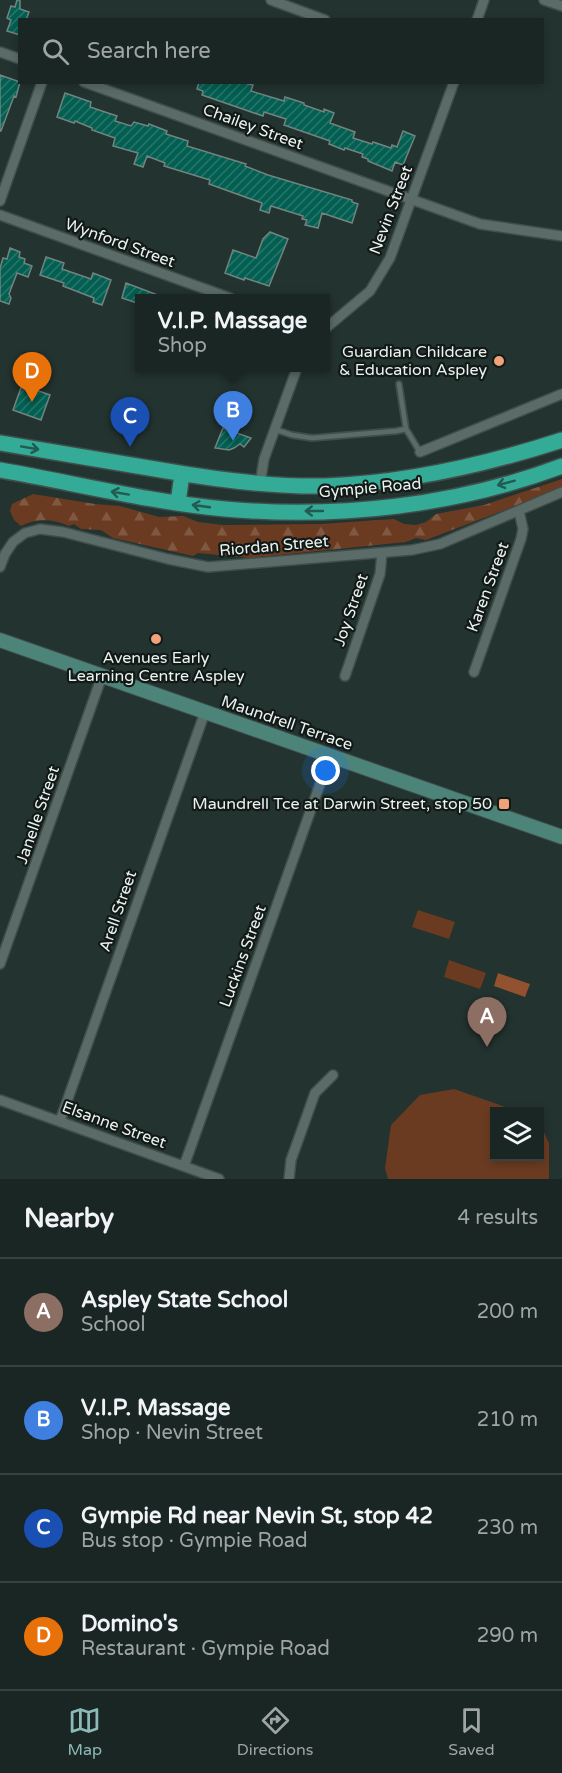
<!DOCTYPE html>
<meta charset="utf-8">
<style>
:root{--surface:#1a2623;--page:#273230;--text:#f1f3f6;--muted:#9fa5a6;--line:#384341;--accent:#8bbbb9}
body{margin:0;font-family:"Varela Round",sans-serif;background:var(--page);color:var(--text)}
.controls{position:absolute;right:18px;bottom:18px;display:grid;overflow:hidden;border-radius:0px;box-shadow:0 3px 9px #0003}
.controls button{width:54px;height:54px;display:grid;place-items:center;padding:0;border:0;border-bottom:2px solid var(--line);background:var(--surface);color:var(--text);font:30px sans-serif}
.you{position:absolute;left:326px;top:771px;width:21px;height:21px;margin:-15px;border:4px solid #fff;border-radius:50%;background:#1a73e8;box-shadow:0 0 0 9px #1a73e833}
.badge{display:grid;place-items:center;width:39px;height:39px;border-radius:50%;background:var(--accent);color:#fff;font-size:20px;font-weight:700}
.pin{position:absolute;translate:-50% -50px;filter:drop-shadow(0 2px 3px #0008)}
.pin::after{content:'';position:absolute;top:32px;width:21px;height:18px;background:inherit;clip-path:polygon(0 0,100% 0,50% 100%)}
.popup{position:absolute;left:135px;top:294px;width:195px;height:78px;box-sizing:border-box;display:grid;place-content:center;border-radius:0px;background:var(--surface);filter:drop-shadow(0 2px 4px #0005);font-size:20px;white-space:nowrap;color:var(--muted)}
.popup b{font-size:22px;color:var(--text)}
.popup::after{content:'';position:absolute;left:50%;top:100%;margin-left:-12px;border:12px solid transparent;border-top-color:var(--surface)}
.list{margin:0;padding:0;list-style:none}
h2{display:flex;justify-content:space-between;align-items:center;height:78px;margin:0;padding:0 24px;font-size:26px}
h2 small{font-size:20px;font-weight:400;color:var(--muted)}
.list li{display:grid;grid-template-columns:39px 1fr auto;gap:18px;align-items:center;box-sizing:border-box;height:108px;padding:0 24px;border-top:2px solid var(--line)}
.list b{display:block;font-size:22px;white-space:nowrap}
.list p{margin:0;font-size:20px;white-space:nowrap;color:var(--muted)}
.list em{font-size:20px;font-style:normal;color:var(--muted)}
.icon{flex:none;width:33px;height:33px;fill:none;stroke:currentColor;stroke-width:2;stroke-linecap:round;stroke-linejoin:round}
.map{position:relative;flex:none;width:562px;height:1179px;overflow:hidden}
.search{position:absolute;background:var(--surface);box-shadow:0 3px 9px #0003;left:18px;right:18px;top:18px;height:66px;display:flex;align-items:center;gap:15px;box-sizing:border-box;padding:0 21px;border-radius:0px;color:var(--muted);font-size:22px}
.sheet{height:510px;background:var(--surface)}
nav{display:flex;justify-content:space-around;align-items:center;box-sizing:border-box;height:84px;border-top:2px solid var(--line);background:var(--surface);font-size:16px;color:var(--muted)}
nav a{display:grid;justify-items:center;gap:3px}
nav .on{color:var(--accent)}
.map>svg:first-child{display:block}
.forest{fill:url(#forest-firs)}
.pitch{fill:#6b3b21}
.water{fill:#93522f}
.building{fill:url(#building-hatch);stroke:#72847f;stroke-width:1.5}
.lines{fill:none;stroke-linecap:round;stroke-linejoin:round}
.service-casing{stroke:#404e4b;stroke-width:8}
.minor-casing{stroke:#404e4b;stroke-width:12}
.secondary-casing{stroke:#404e4b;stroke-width:16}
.trunk-casing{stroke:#404e4b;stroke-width:18}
.service{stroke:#5b6c68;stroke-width:4.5}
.minor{stroke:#5b6c68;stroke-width:9}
.secondary{stroke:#4c847a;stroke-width:14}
.trunk{stroke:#33ab97;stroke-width:15}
.oneway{stroke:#215b51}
.poi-dot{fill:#f0a279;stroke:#121917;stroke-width:2}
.labels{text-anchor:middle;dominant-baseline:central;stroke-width:4.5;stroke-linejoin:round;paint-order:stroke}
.street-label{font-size:16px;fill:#e9f3f0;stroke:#121917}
.poi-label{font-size:16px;fill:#e9f3f0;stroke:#121917;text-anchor:end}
</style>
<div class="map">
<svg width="562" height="1179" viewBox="0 0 562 1179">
<defs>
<pattern id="forest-firs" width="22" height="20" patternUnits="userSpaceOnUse" patternTransform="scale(1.5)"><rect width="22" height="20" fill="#6b3b21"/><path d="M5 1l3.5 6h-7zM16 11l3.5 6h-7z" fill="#805842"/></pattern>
<pattern id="building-hatch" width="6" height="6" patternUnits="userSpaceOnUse" patternTransform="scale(1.5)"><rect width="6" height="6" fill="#035f52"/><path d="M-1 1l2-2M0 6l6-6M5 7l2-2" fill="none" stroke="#28766b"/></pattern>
</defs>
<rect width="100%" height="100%" fill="#23332f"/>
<!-- forest -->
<path class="forest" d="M562,479V488L426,540L416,538L406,542L250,558L198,553L193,556L113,538L101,530L81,529L74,524L69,526C53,519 38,518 21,526L14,520L10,511L12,504L33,494L95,504L120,506L159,517L183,516L198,522L223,525L322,524L394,519L404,524L416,525L426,522L436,514L484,505Z"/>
<!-- pitch -->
<path class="pitch" d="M418,910L455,922L449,939L412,927Z
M449,960L486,973L480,989L444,977Z
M454,1089L517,1111L494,1112V1156H540V1124L549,1143V1179H388L385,1168L391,1125L420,1095Z"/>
<!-- water -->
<path class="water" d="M498,973L530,984L525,997L494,986Z"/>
<!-- building -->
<path class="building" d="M17,0H20V9L29,12L26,20H20V35L7,31L11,20L7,18L11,6L15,7Z
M0,75L20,82L16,97L14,96L1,131H0Z
M199,82L245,83L253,85L251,91L284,101L285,97L304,103V105L324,112V109L334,113L330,123L355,132L353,138L372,144L373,142L391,148L392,145L397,147L403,131L415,136L403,165L395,162L392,171L368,161V159L362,157L363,154L345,148L344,150L329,144L330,141L284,125L286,119L264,112L263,116L202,95L203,91L197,89Z
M65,93L91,102L90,107L117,116L115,121L131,126L134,122L148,126L149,124L167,131L166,134L188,141L187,146L246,164L245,166L268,175L352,200V202L358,204L352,223L322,213L318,228L305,225L307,220L302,219L303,216L271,206L269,213L260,210L262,203L209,184L210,180L164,166L165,163L147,156L143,167L134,164L138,153L113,146L115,138L92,130V128L75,121L74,123L57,117Z
M270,232L288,239L269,286L245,278L244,280L225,273L233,250L256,258L263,239Z
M10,248L20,252L19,257L25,259L24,263L32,266L28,277L17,273L9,294L11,298L9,304L0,301V268L3,258L7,259Z
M46,257L64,263L62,269L91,279L93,273L111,280L102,305L93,302L94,298L63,286L64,283L40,275Z
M126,283L163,297V298H140V304L122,298Z
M22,385L50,395L41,420L13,410Z
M223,428L251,438L244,447L240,444L234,448L229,450L215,448Z"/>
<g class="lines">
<defs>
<path id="service" d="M399,384L406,429L420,452
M274,429L292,435L312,438L396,431L406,429"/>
<path id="minor" d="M271,0L325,20
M544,0L562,6
M477,20L484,0
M0,52L20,59
M84,82L480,224L562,236
M0,201L42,82
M0,215L230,298
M326,328L370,291L390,258L454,82
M420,452L562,394
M260,484L264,459L297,368
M0,567L5,554L13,542L25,533L40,529L63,532L168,559L208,567L412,550L440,544L562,492
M474,672L521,539L523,529L519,511
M345,676L380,574L382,553
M0,964L102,676
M0,1100L219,1179
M60,1121L205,712
M184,1166L330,756
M289,1179L291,1160L315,1093L333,1075"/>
<path id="secondary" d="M0,640L562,837"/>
<path id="trunk" d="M0,443C56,452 111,462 167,471C219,480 272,487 325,486C407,483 485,465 562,440
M0,470C75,483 149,502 225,509C338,519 456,506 562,466
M178,503L182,474"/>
</defs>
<!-- service casing -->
<use href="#service" class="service-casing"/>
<!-- minor casing -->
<use href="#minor" class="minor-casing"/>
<!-- secondary casing -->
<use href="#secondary" class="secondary-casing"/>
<!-- trunk casing -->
<use href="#trunk" class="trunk-casing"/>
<!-- service -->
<use href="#service" class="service"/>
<!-- minor -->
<use href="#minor" class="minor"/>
<!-- secondary -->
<use href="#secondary" class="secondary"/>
<!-- trunk -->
<use href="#trunk" class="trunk"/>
</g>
<!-- one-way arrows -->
<defs><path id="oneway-shaft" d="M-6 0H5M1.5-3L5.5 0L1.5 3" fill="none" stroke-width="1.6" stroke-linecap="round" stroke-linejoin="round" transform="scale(1.5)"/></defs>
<g class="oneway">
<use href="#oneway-shaft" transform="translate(30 448) rotate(10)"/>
<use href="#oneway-shaft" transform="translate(506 483) rotate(165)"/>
<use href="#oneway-shaft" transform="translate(120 493) rotate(-170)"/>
<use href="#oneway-shaft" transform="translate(201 506) rotate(-172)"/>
<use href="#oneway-shaft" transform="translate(314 511) rotate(-180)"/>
</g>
<!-- markers -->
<g class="poi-dot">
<circle cx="499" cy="361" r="6"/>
<circle cx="156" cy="639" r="6"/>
<rect x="498" y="798" width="12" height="12" rx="3"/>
</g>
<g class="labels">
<!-- street labels -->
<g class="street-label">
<text transform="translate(253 127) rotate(20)">Chailey Street</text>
<text transform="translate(391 210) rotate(-69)">Nevin Street</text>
<text transform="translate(120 243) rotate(20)">Wynford Street</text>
<text transform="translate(370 488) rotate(-5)">Gympie Road</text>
<text transform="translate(274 546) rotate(-5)">Riordan Street</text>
<text transform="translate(488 587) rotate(-70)">Karen Street</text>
<text transform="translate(351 610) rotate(-71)">Joy Street</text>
<text transform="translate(287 723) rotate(19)">Maundrell Terrace</text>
<text transform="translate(38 815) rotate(-71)">Janelle Street</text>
<text transform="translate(118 911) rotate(-71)">Arell Street</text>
<text transform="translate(243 956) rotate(-70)">Luckins Street</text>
<text transform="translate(114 1125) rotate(20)">Elsanne Street</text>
</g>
<!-- poi labels -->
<g class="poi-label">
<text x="487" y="352">Guardian Childcare<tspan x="487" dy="18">&amp; Education Aspley</tspan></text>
<text x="156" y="658" text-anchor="middle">Avenues Early<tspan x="156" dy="18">Learning Centre Aspley</tspan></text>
<text x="492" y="804">Maundrell Tce at Darwin Street, stop 50</text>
</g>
</g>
</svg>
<div class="controls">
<button><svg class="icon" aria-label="layers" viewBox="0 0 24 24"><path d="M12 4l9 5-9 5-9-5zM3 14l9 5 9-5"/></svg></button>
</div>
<div class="you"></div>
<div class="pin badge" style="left:487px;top:1047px;background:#8d6e63">A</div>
<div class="pin badge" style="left:233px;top:441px;background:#3f7fe0">B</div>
<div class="popup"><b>V.I.P. Massage</b>Shop</div>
<div class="pin badge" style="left:130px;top:447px;background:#1a4fb4">C</div>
<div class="pin badge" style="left:32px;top:402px;background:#e8710a">D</div>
<div class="search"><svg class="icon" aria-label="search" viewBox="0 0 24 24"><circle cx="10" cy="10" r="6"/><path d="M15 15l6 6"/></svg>Search here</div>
</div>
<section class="sheet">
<h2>Nearby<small>4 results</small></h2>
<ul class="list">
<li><span class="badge" style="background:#8d6e63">A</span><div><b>Aspley State School</b><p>School</p></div><em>200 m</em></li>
<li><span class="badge" style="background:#3f7fe0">B</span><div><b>V.I.P. Massage</b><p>Shop · Nevin Street</p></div><em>210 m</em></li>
<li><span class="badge" style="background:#1a4fb4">C</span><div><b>Gympie Rd near Nevin St, stop 42</b><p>Bus stop · Gympie Road</p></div><em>230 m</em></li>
<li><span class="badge" style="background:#e8710a">D</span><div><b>Domino's</b><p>Restaurant · Gympie Road</p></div><em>290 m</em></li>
</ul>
</section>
<nav>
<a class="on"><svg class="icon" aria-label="map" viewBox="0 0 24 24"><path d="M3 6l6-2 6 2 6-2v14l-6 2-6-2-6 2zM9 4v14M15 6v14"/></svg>Map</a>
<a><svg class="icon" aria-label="directions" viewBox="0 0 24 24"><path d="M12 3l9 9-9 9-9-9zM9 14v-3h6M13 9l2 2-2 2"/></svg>Directions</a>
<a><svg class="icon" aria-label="saved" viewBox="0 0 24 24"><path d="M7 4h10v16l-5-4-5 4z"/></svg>Saved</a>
</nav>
